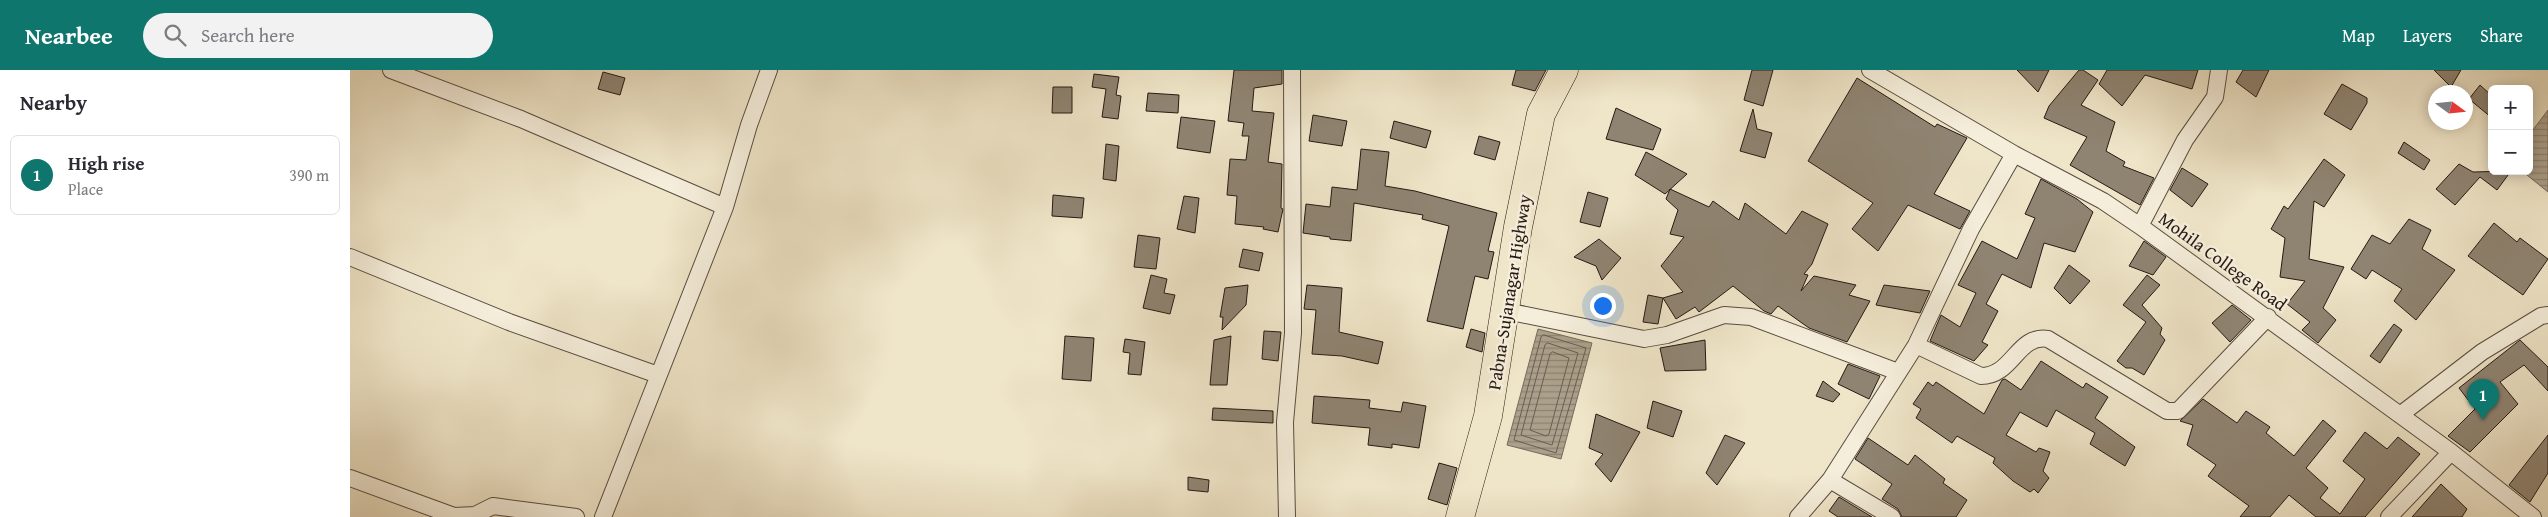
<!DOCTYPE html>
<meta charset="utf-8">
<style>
:root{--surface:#fff;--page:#f2f2f3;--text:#2b2b33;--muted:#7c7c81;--line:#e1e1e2;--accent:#0f766e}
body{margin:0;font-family:"Gentium Book Plus",serif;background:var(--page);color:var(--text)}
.controls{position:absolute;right:15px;top:15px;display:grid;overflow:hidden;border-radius:8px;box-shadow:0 2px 12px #0003}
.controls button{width:45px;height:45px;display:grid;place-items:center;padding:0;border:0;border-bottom:1px solid var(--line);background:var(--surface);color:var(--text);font:25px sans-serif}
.compass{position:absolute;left:2078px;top:15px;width:45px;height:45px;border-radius:50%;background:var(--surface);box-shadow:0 2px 12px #0003;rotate:105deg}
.you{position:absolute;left:1252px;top:235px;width:18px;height:18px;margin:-12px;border:4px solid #fff;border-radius:50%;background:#1a73e8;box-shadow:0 0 0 8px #1a73e833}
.badge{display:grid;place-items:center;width:32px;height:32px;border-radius:50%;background:var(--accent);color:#fff;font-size:16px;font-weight:700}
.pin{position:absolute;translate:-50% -41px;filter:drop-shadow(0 1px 2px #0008)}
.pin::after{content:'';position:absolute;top:26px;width:18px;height:15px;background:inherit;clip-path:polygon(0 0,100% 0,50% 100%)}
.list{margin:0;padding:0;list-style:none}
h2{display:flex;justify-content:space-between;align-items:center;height:65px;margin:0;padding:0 20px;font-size:21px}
h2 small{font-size:16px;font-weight:400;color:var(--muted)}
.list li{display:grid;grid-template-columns:32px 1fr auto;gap:15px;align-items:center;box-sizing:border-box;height:80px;margin:0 10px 10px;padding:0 10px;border:1px solid var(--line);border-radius:8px}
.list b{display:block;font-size:19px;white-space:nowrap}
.list p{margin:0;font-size:16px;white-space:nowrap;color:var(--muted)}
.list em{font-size:16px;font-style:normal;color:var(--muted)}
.icon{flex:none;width:28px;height:28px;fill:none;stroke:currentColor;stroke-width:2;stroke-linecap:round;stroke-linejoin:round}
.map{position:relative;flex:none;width:2198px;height:447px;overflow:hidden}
header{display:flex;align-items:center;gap:30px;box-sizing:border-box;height:70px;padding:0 25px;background:var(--accent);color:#fff}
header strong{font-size:24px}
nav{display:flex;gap:28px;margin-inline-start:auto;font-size:18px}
.search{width:350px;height:45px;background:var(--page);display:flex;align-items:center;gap:12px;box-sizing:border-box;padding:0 18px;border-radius:28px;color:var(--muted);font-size:19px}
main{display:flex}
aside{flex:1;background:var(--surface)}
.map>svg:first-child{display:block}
.water{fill:url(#water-rules);stroke:#766a5b}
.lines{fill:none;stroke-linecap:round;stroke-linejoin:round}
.shore{stroke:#685d50;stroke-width:1}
.building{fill:#8f8472;stroke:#261a14}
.street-casing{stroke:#584d41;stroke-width:18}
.highway-casing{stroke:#261a14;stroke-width:29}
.street{stroke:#f5eedb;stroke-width:16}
.highway{stroke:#efe5c8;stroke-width:28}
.labels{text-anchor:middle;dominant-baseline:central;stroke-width:5;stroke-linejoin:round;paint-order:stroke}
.street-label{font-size:18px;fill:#261a14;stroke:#f5eedb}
</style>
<header>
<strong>Nearbee</strong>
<div class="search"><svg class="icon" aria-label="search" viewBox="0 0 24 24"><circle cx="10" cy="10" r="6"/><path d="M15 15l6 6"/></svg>Search here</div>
<nav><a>Map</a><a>Layers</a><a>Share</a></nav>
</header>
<main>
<aside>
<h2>Nearby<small></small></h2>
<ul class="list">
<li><span class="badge">1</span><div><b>High rise</b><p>Place</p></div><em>390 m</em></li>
</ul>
</aside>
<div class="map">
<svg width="2198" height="447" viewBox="0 0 2198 447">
<defs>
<pattern id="water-rules" width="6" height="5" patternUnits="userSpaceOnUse" patternTransform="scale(1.25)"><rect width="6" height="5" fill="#aba08b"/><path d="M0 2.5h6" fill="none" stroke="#8b8270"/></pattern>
</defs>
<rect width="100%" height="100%" fill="#efe5c8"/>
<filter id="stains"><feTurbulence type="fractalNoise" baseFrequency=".004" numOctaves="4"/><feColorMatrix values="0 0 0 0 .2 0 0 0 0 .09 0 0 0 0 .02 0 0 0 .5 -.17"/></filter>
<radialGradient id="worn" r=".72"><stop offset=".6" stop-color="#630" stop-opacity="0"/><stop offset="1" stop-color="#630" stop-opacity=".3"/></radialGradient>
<!-- water -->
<path class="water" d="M2198,40V122L2172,101H2179V65Z
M1188,259L1242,273L1211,389L1157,375Z"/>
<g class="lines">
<!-- shore -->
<path class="shore" d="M1194,265L1236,278L1206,383L1164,370L1191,267Z
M1198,273L1228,283L1202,375L1171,365L1195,275Z
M1203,282L1219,288L1199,364L1196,366L1180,360L1200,284Z"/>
</g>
<!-- building -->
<path class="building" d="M884,0H932V14L904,18L902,41L924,43L918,92L932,94L931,138L933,139L928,162L913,159L914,157L885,154L887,126L877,125L880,89L896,90L899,66H892L894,53L878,51Z
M1166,0H1196L1185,21L1162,15Z
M1402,0H1423L1413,36L1394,30Z
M1667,0H1699L1688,22Z
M1729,0H1733L1748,10L1731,35L1765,52L1756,81L1775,92L1773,96L1804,108L1790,135L1720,95L1737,67L1694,48L1699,36Z
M1757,0H1848L1842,19L1795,5L1772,36L1749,14Z
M1893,0H1919L1906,27L1886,12Z
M2084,0H2111L2101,17Z
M253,2L275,8L270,25L248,19Z
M744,4L769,7L766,25L771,26L768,49L752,47L756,19L742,17Z
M1507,8L1585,57L1587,54L1617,68L1584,124L1620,141L1610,159L1558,135L1528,181L1502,159L1523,133L1458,91Z
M1992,14L2017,28V33L2001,60L1974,44Z
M2130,15L2142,26V48L2119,29Z
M703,17H722V43H702Z
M798,23L829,25L828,43L796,41Z
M1266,38L1311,59L1303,80L1256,69Z
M1403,39L1407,59L1422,63L1415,88L1390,81Z
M963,45L997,51L992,76L959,71Z
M831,47L865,51L860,83L827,78Z
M1044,51L1081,61L1076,78L1040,68Z
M1129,66L1150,72L1145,90L1124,84Z
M2054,72L2080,90L2074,100L2048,83Z
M756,74L769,76L766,111L753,109Z
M1011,79L1039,82L1035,116L1065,121L1147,143L1138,181L1144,182L1138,209L1125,206L1113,259L1077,251L1099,156L1072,149L1073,145L1004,133L1001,171L980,169V167L953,163L956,134L980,137L982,117L1007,120Z
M1296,82L1337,104L1315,124L1285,105Z
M1974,89L1995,105L1974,137L1964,131L1959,189L1994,197L1973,238L1986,250L1968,273L1952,260L1960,252L1937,234L1955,211L1930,207L1935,168L1921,159L1934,136L1938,139Z
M2109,94L2123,102L2161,101L2147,120L2130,107L2105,135L2086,119Z
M1832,98L1858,114L1842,137L1820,120Z
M1691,109L1727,129L1743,142L1725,182L1694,173L1681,218L1652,204L1636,234L1648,241L1632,272L1638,275L1624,291L1580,271L1591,245L1610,257L1626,223L1608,215L1632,171L1667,189L1685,148L1675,144Z
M1320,119L1359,137L1363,131L1389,150L1395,133L1436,164L1452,141L1478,154L1462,194L1454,204L1458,205L1451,221L1464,206L1506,215L1499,225L1520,231L1497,272L1459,258L1428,236L1421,244L1414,241L1383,216L1349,242L1345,237L1326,249L1313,228L1333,222L1311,196L1334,167L1320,164L1328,140L1316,129Z
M1238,122L1258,128L1250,157L1230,152Z
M703,125L734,128L732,148L702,146Z
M834,126L849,128L845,163L827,159Z
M2059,149L2081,160L2072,179L2105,200L2066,250L2044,231L2052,219L2022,200L2016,209L2001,199L2022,165L2040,174Z
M2144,153L2167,172L2170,168L2198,189L2173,225L2118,186Z
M788,165L810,168L806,199L784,197Z
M1249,169L1271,188L1252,210L1246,196L1224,187Z
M1794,171L1816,187L1803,205L1779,196Z
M893,179L913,183L909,201L889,197Z
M1719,195L1740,211L1720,234L1704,218Z
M801,205L817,209L814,223L825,225L820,244L793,238Z
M1797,205L1810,215L1792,235L1812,258L1810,264L1815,270L1794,305L1782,298H1776L1767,291L1796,252L1773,235Z
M898,215L896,235L872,260L873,247H870L875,218Z
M957,215L992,218L989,262L1033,272L1028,294L992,286L962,284L966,240L954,239Z
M1534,215L1580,221L1570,243L1526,235Z
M1298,225L1313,228L1308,254L1293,252Z
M1882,235L1901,250L1880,272L1862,253Z
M2044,254L2052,260L2030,293L2020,286Z
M1121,259L1135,263L1132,282L1116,277Z
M914,261L931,262L928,291L912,289Z
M715,266L744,268L741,311L712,309Z
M881,266L877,315H860L864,270Z
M775,269L795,272L791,305L778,304L780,283L773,282Z
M1355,270L1356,300L1315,301L1310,278Z
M2170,270L2198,297V321L2174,295L2150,312L2168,334L2120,382L2098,366L2125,339L2109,318Z
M1691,291L1733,318L1736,313L1758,327L1745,348L1785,377L1775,396L1740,374L1745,363L1706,340L1697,357L1670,342L1656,365L1686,382L1689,378L1700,382L1693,401L1699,408L1688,423L1684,419L1680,422L1663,411L1643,393L1645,388L1607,366L1602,373L1566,348L1571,339L1563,334L1578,312L1583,316L1586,312L1634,344L1652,310L1655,309L1671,320Z
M1498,294L1530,306L1519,329L1488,314Z
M1473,311L1490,324L1483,332L1466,326Z
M964,326L1020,330L1019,338L1051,342L1053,332L1076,336L1069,378L1042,374V378L1018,375L1020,358L962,353Z
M1853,329L1887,353L1896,341L1920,357L1916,363L1944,386L1973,350L1986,361L1956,398L1978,418L1970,428L1990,444L2015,409L1993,391L2015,362L2037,379L2048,367L2070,384L2015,447H1966L1939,425L1920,447H1890L1899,436L1858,406L1866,395L1837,375L1843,355L1830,351Z
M1303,331L1332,341L1323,367L1297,358Z
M863,338L923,341V353L862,350Z
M1246,344L1290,362L1261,412L1245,394L1253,384L1239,378Z
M1375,365L1395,373L1367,415L1356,403Z
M2198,365V403L2180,432L2159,415Z
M1518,368L1558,395L1565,385L1595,409L1593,413L1617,430L1606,447H1552L1548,439L1532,429L1542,414L1505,389Z
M1089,393L1107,398L1097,435L1078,429Z
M838,407L859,410L858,422L838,420Z
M2091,414L2117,439L2112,447H2062Z
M1489,427L1522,447H1488L1479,441Z"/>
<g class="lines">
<defs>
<path id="street" d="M41,0L171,49L375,137
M1520,0L1664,84L1753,131L1790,156L2101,382L2183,447
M1790,156L1835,70L1865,27L1869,0
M0,187L159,252L308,305
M1156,241L1294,269L1317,265L1374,245L1401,247L1548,302
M1566,275L1631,306C1663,306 1667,264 1698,269L1817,341H1828L1918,247
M2050,345L2132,282L2191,246L2198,245
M0,408L104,446L125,445L143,436L226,447
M1480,410L1542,447
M253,447L375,137L399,55L419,0
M937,447L935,352L943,263L942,0
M1448,447L1480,410L1566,275L1621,159L1664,84
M2039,447L2101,382"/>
<path id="highway" d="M1110,447L1138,346L1168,157L1191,44L1214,0"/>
</defs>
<!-- street casing -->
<use href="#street" class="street-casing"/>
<!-- highway casing -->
<use href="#highway" class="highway-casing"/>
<!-- street -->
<use href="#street" class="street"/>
<!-- highway -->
<use href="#highway" class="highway"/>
</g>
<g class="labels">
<!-- street labels -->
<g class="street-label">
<text transform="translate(1873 191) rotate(36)">Mohila College Road</text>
<text transform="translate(1159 222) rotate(-81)">Pabna-Sujanagar Highway</text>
</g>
</g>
<rect width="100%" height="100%" filter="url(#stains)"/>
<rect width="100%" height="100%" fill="url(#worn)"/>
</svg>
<div class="controls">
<button>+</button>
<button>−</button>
</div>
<svg class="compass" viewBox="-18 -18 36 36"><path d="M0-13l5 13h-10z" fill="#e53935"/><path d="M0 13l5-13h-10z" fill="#7c7c81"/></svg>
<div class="you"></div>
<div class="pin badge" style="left:2133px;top:350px">1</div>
</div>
</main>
